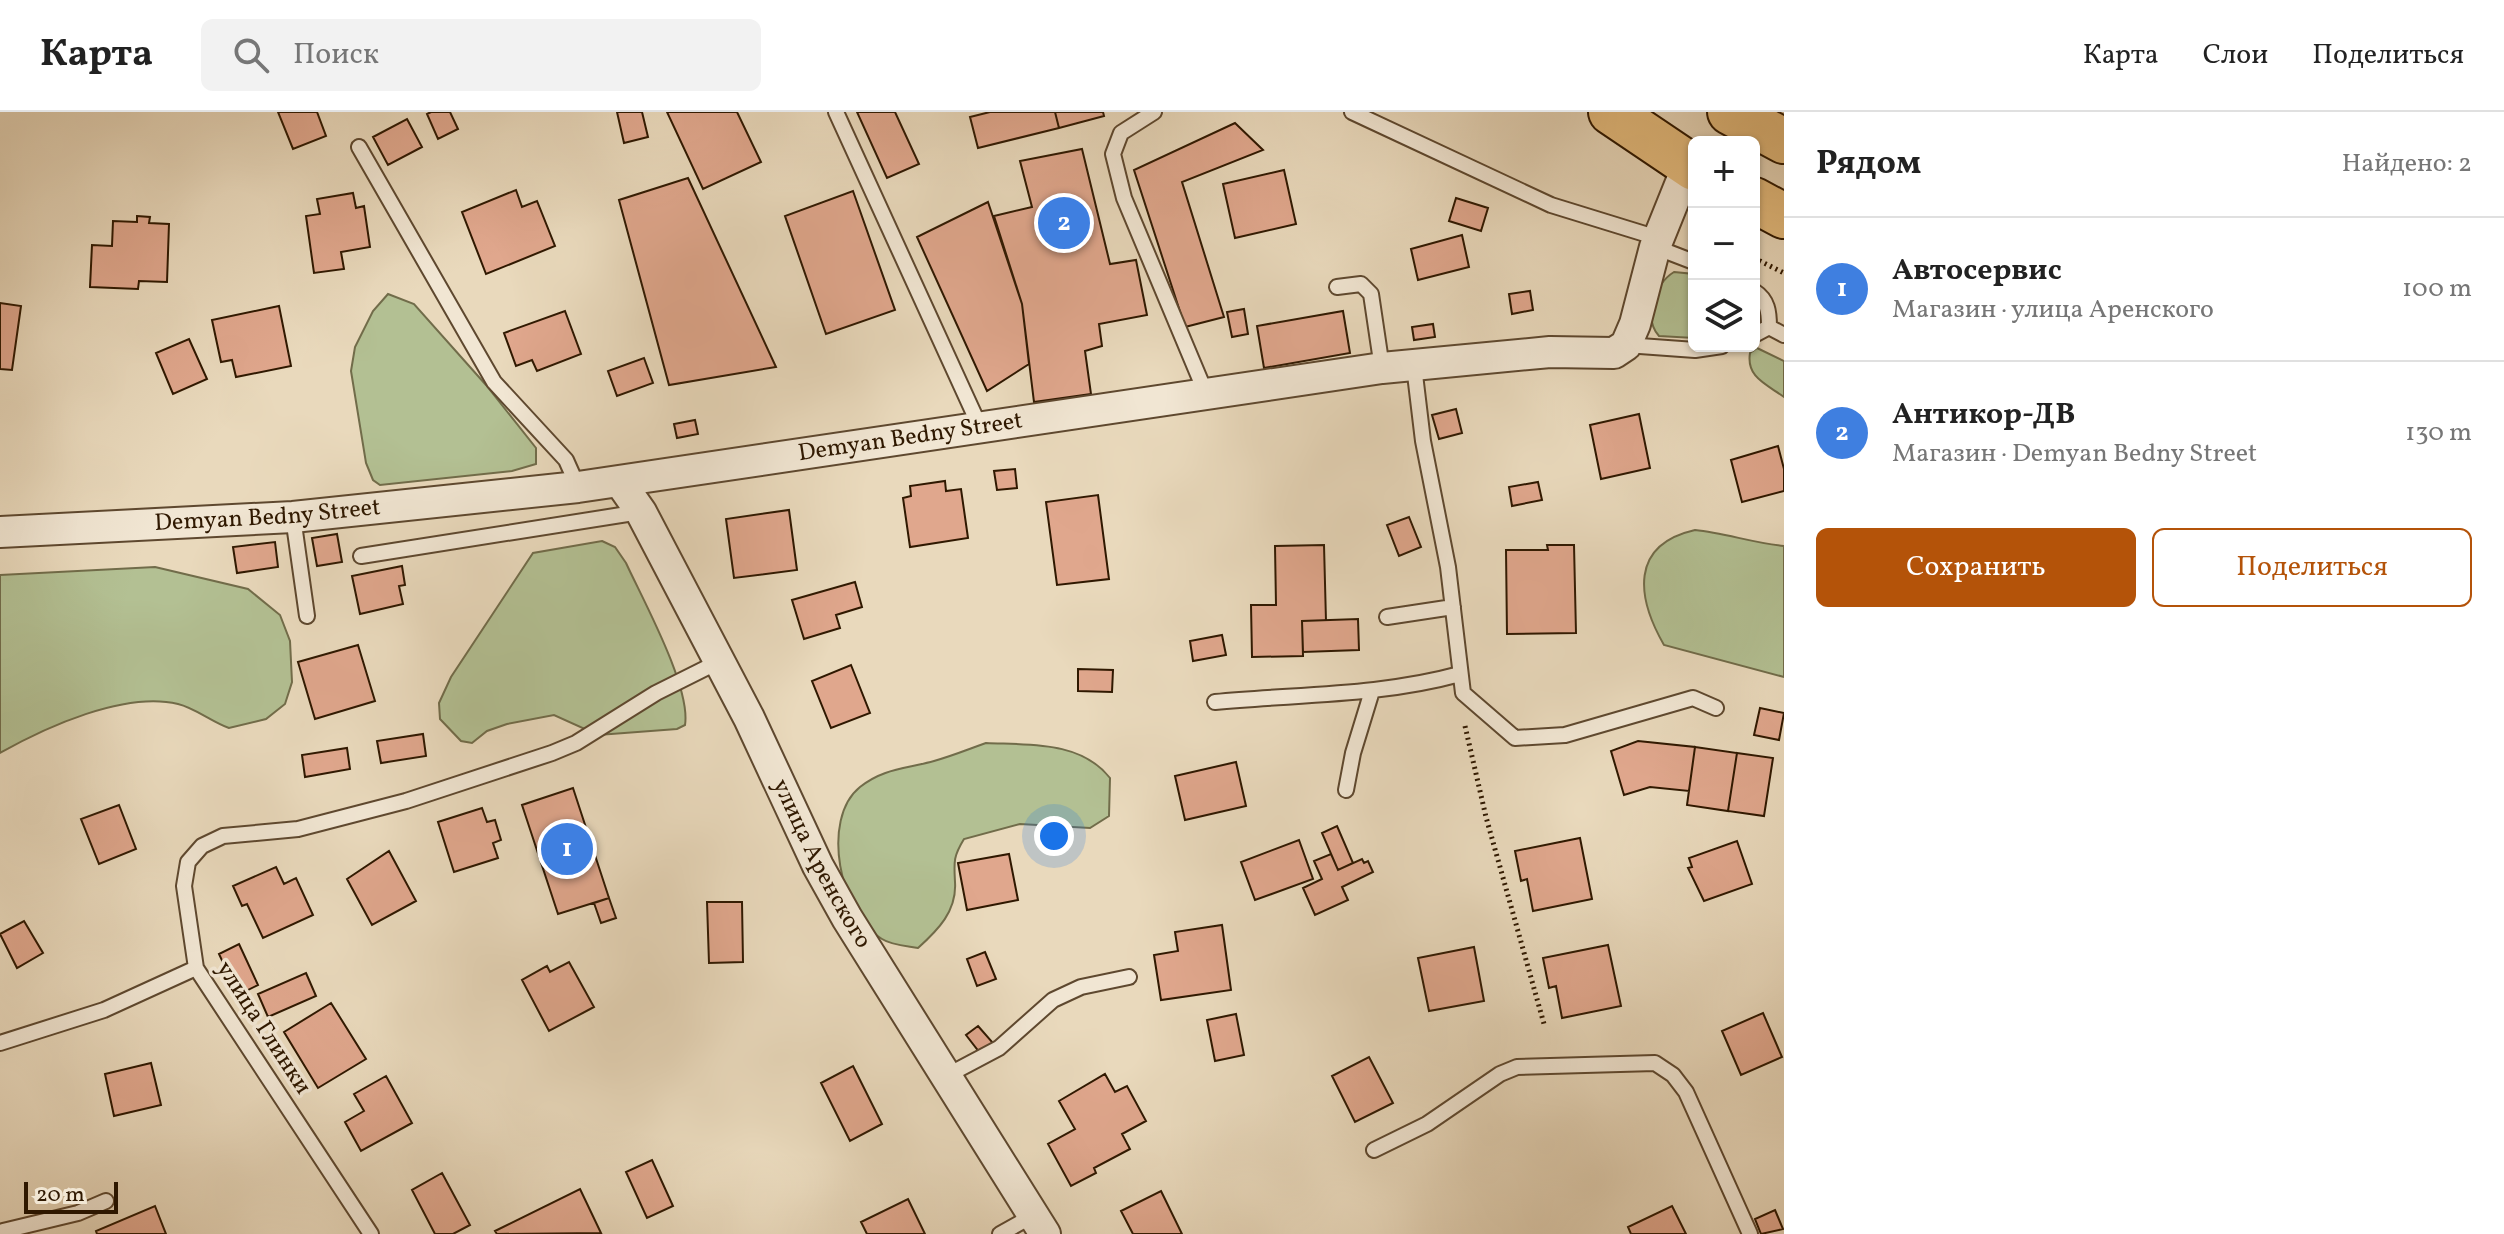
<!DOCTYPE html>
<html lang="ru">
<meta charset="utf-8">
<style>
:root{--surface:#fff;--page:#f2f2f2;--text:#222;--muted:#767676;--line:#e0e0e0;--accent:#b45309}
body{margin:0;font-family:Vollkorn,serif;background:var(--page);color:var(--text)}
.controls{position:absolute;right:24px;top:24px;display:grid;overflow:hidden;border-radius:12px;box-shadow:0 2px 6px #0004}
.controls button{width:72px;height:72px;display:grid;place-items:center;padding:0;border:0;border-bottom:2px solid var(--line);background:var(--surface);color:var(--text);font:40px sans-serif}
.scale{position:absolute;left:24px;bottom:20px;width:94px;box-sizing:border-box;padding-left:8px;border:4px solid #2f1800;border-top:0;font-size:22px;line-height:28px;white-space:nowrap;color:#2f1800;-webkit-text-stroke:6px #f1e6d3;paint-order:stroke}
.you{position:absolute;left:1054px;top:724px;width:28px;height:28px;margin:-20px;border:6px solid #fff;border-radius:50%;background:#1a73e8;box-shadow:0 0 0 12px #1a73e833}
.badge{display:grid;place-items:center;width:52px;height:52px;border-radius:50%;background:var(--accent);color:#fff;font-size:26px;font-weight:700}
.pin{position:absolute;translate:-50% -50%;border:4px solid #fff;box-shadow:0 2px 8px #0006}
.list{margin:0;padding:0;list-style:none}
h2{display:flex;justify-content:space-between;align-items:center;height:104px;margin:0;padding:0 32px;font-size:34px}
h2 small{font-size:26px;font-weight:400;color:var(--muted)}
.list li{display:grid;grid-template-columns:52px 1fr auto;gap:24px;align-items:center;box-sizing:border-box;height:144px;padding:0 32px;border-top:2px solid var(--line)}
.list b{display:block;font-size:30px;white-space:nowrap}
.list p{margin:0;font-size:26px;white-space:nowrap;color:var(--muted)}
.list em{font-size:26px;font-style:normal;color:var(--muted)}
.actions{display:flex;gap:16px;padding:24px 32px}
.actions a{flex:1;padding:18px 0;border:2px solid var(--accent);border-radius:12px;text-align:center;font-size:28px;color:var(--accent)}
.actions .main{background:var(--accent);color:#fff}
.icon{flex:none;width:44px;height:44px;fill:none;stroke:currentColor;stroke-width:2;stroke-linecap:round;stroke-linejoin:round}
.map{position:relative;flex:none;width:1784px;height:1122px;overflow:hidden}
header{display:flex;align-items:center;gap:48px;box-sizing:border-box;height:112px;padding:0 40px;background:var(--surface);border-bottom:2px solid var(--line)}
header strong{font-size:38px}
nav{display:flex;gap:44px;margin-inline-start:auto;font-size:28px}
.search{width:560px;height:72px;background:var(--page);display:flex;align-items:center;gap:20px;box-sizing:border-box;padding:0 28px;border-radius:12px;color:var(--muted);font-size:30px}
main{display:flex}
aside{flex:1;background:var(--surface)}
.map>svg:first-child{display:block}
.green{fill:#b3c093;stroke:#716c4a;stroke-width:2}
.building{fill:#e0a78d;stroke:#2f1800;stroke-width:2}
.lines{fill:none;stroke-linecap:round;stroke-linejoin:round}
.service-casing{stroke:#5e482f;stroke-width:18}
.minor-casing{stroke:#5e482f;stroke-width:34}
.trunk-casing{stroke:#2f1800;stroke-width:48}
.path{stroke:#2f1800;stroke-width:5;stroke-dasharray:2 4;stroke-linecap:butt}
.service{stroke:#f1e6d3;stroke-width:14}
.minor{stroke:#f1e6d3;stroke-width:30}
.trunk{stroke:#e4bc7e;stroke-width:44}
.labels{text-anchor:middle;dominant-baseline:central;stroke-width:7;stroke-linejoin:round;paint-order:stroke}
.street-label{font-size:24px;fill:#2f1800;stroke:#f1e6d3}
</style>
<header>
<strong>Карта</strong>
<div class="search"><svg class="icon" aria-label="search" viewBox="0 0 24 24"><circle cx="10" cy="10" r="6"/><path d="M15 15l6 6"/></svg>Поиск</div>
<nav><a>Карта</a><a>Слои</a><a>Поделиться</a></nav>
</header>
<main>
<div class="map">
<svg width="1784" height="1122" viewBox="0 0 1784 1122">
<rect width="100%" height="100%" fill="#e9d9bc"/>
<filter id="stains"><feTurbulence type="fractalNoise" baseFrequency=".0025" numOctaves="4"/><feColorMatrix values="0 0 0 0 .2 0 0 0 0 .09 0 0 0 0 .02 0 0 0 .5 -.17"/></filter>
<radialGradient id="worn" r=".72"><stop offset=".6" stop-color="#630" stop-opacity="0"/><stop offset="1" stop-color="#630" stop-opacity=".3"/></radialGradient>
<!-- green -->
<path class="green" d="M1674,160L1694,162V226L1659,224C1643,206 1654,172 1674,160Z
M388,182L414,192L486,273L536,336V352L512,359L380,373L373,368L366,351L351,259L355,235L373,199Z
M1757,236L1784,249V285C1766,272 1746,265 1750,241Z
M1695,418C1725,421 1753,431 1784,434V565L1664,533C1637,486 1629,433 1695,418Z
M602,429L615,435L626,451C643,488 691,575 685,613L677,617L598,623L554,603L507,612L487,619L472,631L461,629L440,607L439,591L451,565L533,441Z
M155,455L248,477L280,503L290,529L292,570L285,592L266,607L229,616C212,610 195,596 178,592C125,579 46,615 0,641V463Z
M986,631C1030,633 1081,629 1110,666L1109,704L1090,716L1020,712L964,727C953,745 954,750 955,770C957,799 938,818 918,836C907,834 891,833 882,827C840,803 820,707 860,675C884,656 906,657 934,649C952,644 969,637 986,631Z"/>
<!-- building -->
<path class="building" d="M278,0H317L326,24L293,37Z
M431,0H450L458,17L438,27L427,2Z
M617,0H642L648,25L624,31Z
M667,0H737L761,50L703,77Z
M857,0H895L919,52L887,66Z
M990,0H1055L1059,16L978,36L970,5Z
M1055,0H1103L1104,4L1059,16Z
M407,7L422,35L388,53L373,25Z
M1235,11L1263,38L1182,70L1224,205L1185,215L1134,58Z
M1082,37L1110,152L1136,148L1147,203L1099,212L1102,234L1085,239L1091,282L1034,290L1022,192L994,104L1032,95L1020,49Z
M1284,58L1296,112L1235,126L1223,72Z
M688,66L776,255L669,273L619,88Z
M516,78L522,95L537,89L555,134L486,162L462,100Z
M853,79L895,198L826,222L785,104Z
M353,81L356,96L364,94L370,135L341,140L344,157L314,161L306,104L320,102L317,87Z
M1456,86L1488,96L1481,119L1449,109Z
M988,90L1022,192L1029,252L987,279L917,125Z
M137,104L150,105L149,111L169,112L167,170L139,169L138,177L90,175L92,133L112,134L113,109L137,110Z
M1462,123L1469,155L1418,168L1411,137Z
M1530,179L1533,198L1512,202L1509,182Z
M0,191L21,194L12,258L0,257Z
M279,194L291,254L236,265L232,248L221,250L212,208Z
M1244,197L1248,222L1232,225L1227,200Z
M565,199L581,242L537,259L532,248L516,254L504,221Z
M1343,199L1350,241L1264,256L1257,214Z
M1433,212L1435,225L1414,228L1412,215Z
M189,227L207,267L173,282L156,241Z
M644,246L653,271L617,284L608,259Z
M1456,297L1462,321L1439,327L1432,303Z
M1639,302L1650,356L1601,367L1590,313Z
M695,308L698,322L677,326L674,312Z
M1778,334L1784,357V379L1742,390L1731,348Z
M1015,357L1017,376L997,378L994,359Z
M945,369L946,379L961,377L968,426L910,435L903,386L911,384L910,374Z
M1538,370L1542,388L1512,394L1509,375Z
M1098,383L1109,467L1057,473L1046,390Z
M789,398L797,458L734,466L726,407Z
M1409,405L1421,435L1399,444L1387,413Z
M337,422L342,450L317,454L312,426Z
M275,430L278,455L237,461L233,435Z
M1324,433L1326,509H1302L1303,544L1252,545L1251,493H1276L1275,434Z
M1547,433H1574L1576,521L1507,522L1506,438H1548Z
M402,454L405,473L399,474L403,492L360,502L352,464Z
M855,470L862,495L836,503L840,516L804,527L792,488Z
M1358,507L1359,538L1303,540L1302,509Z
M1222,523L1226,543L1193,549L1190,529Z
M358,533L375,589L315,607L298,550Z
M851,553L870,601L831,616L812,569Z
M1078,557L1113,558L1112,580L1078,579Z
M1760,596L1784,601L1779,628L1754,623Z
M423,622L426,644L381,651L377,629Z
M1638,629L1695,635L1689,679L1650,675L1624,683L1611,639Z
M1695,635L1737,641L1728,699L1687,693Z
M347,636L350,657L305,665L302,643Z
M1737,641L1773,646L1764,704L1728,699Z
M1236,650L1246,694L1185,708L1175,664Z
M573,676L609,786L558,802L522,693Z
M119,693L136,737L99,752L81,707Z
M482,696L487,710L495,708L501,728L493,731L498,746L454,760L438,710Z
M1337,714L1353,751L1338,758L1322,721Z
M1580,726L1592,787L1533,799L1527,767L1521,769L1515,739Z
M1299,728L1313,767L1255,788L1241,750Z
M1737,729L1752,772L1704,789L1688,756L1692,755L1689,746Z
M389,739L416,789L372,813L347,767Z
M1009,742L1018,788L967,798L958,751Z
M1331,742L1338,758L1362,747L1364,751L1368,749L1373,760L1342,775L1348,788L1315,803L1303,776L1322,767L1314,749Z
M276,755L284,772L296,766L313,803L263,826L247,792L242,794L233,774Z
M609,786L616,806L601,811L594,791Z
M707,790H742L743,850L709,851Z
M24,809L43,841L17,856L0,822Z
M1222,813L1231,878L1161,888L1154,843L1178,839L1175,820Z
M239,832L258,873L238,883L219,842Z
M1608,833L1621,894L1562,906L1556,874L1549,876L1543,846Z
M1474,835L1484,889L1429,899L1418,846Z
M985,840L996,867L977,874L967,847Z
M569,850L594,895L549,919L522,868L547,854L550,860Z
M306,861L316,884L268,905L258,882Z
M331,891L366,947L318,976L284,920Z
M1763,901L1782,945L1741,963L1722,919Z
M1236,902L1244,943L1215,949L1207,908Z
M978,914L993,931L980,941L966,923Z
M1369,945L1393,991L1355,1010L1332,964Z
M151,951L161,993L114,1004L105,962Z
M853,954L882,1012L850,1029L821,971Z
M1105,962L1115,980L1127,974L1146,1009L1122,1022L1130,1037L1094,1056L1096,1061L1071,1074L1048,1032L1075,1017L1059,989Z
M386,964L412,1011L361,1039L345,1010L364,999L354,982Z
M652,1048L673,1094L647,1106L626,1060Z
M442,1061L470,1113L453,1122H435L412,1078Z
M580,1077L601,1121L497,1122L495,1119Z
M1161,1079L1182,1122H1133L1121,1099Z
M908,1087L925,1122H867L861,1110Z
M155,1094L166,1122H97L96,1119Z
M1672,1094L1686,1122H1631L1628,1115Z
M1775,1098L1783,1117L1761,1122L1755,1107Z"/>
<g class="lines">
<defs>
<path id="service" d="M836,0L980,315
M1154,0L1121,21L1113,42L1124,86L1207,284
M1352,0L1551,93L1658,126
M359,35L494,270L566,348L578,375
M1655,135L1694,150
M1337,175L1361,172L1371,182L1382,256
M1754,179C1768,188 1769,200 1769,215L1754,223
M1769,215L1784,223
M1626,233L1695,238L1722,234
M1414,254L1423,329L1448,455L1463,581L1515,626L1565,623L1693,586L1716,596
M293,405L307,504
M361,444L640,400
M1387,505L1453,495
M1215,590C1298,582 1380,584 1460,562
M1346,678L1353,641L1372,579
M0,931L104,898L196,856
M948,963L999,936L1053,888L1081,875L1129,865
M1374,1038L1427,1012L1500,962L1517,955L1655,951L1673,963L1686,980L1750,1122
M3,1119L78,1101L106,1089
M371,1122L196,856L184,774L188,750L202,734L223,724L298,717L406,689L552,641L576,631L656,581L718,550
M1000,1122L1034,1103"/>
<g id="minor">
<path id="s1" d="M620,370L641,400L749,606L818,754L847,806L1045,1122"/>
<path id="s2" d="M0,420L293,405L578,375L1382,256L1550,240L1614,241L1626,233L1635,212L1655,135L1688,53"/>
</g>
<path id="trunk" d="M1611,0L1694,56
M1730,0L1784,29
M1754,88L1784,104"/>
</defs>
<!-- service casing -->
<use href="#service" class="service-casing"/>
<!-- minor casing -->
<use href="#minor" class="minor-casing"/>
<!-- trunk casing -->
<use href="#trunk" class="trunk-casing"/>
<!-- path -->
<path class="path" d="M1754,146L1784,161
M1465,614L1486,705L1544,912"/>
<!-- service -->
<use href="#service" class="service"/>
<!-- minor -->
<use href="#minor" class="minor"/>
<!-- trunk -->
<use href="#trunk" class="trunk"/>
</g>
<g class="labels">
<!-- street labels -->
<g class="street-label">
<text stroke="none"><textPath href="#s2" startOffset="916">Demyan Bedny Street</textPath></text>
<text stroke="none"><textPath href="#s2" startOffset="268">Demyan Bedny Street</textPath></text>
<text stroke="none"><textPath href="#s1" startOffset="432">улица Аренского</textPath></text>
<text transform="translate(263 916) rotate(57)">улица Глинки</text>
</g>
</g>
<rect width="100%" height="100%" filter="url(#stains)"/>
<rect width="100%" height="100%" fill="url(#worn)"/>
</svg>
<div class="controls">
<button>+</button>
<button>−</button>
<button><svg class="icon" aria-label="layers" viewBox="0 0 24 24"><path d="M12 4l9 5-9 5-9-5zM3 14l9 5 9-5"/></svg></button>
</div>
<div class="scale">20 m</div>
<div class="you"></div>
<div class="pin badge" style="left:567px;top:737px;background:#3f7fe0">1</div>
<div class="pin badge" style="left:1064px;top:111px;background:#3f7fe0">2</div>
</div>
<aside>
<h2>Рядом<small>Найдено: 2</small></h2>
<ul class="list">
<li><span class="badge" style="background:#3f7fe0">1</span><div><b>Автосервис</b><p>Магазин · улица Аренского</p></div><em>100 m</em></li>
<li><span class="badge" style="background:#3f7fe0">2</span><div><b>Антикор-ДВ</b><p>Магазин · Demyan Bedny Street</p></div><em>130 m</em></li>
</ul>
<div class="actions"><a class="main">Сохранить</a><a>Поделиться</a></div>
</aside>
</main>
